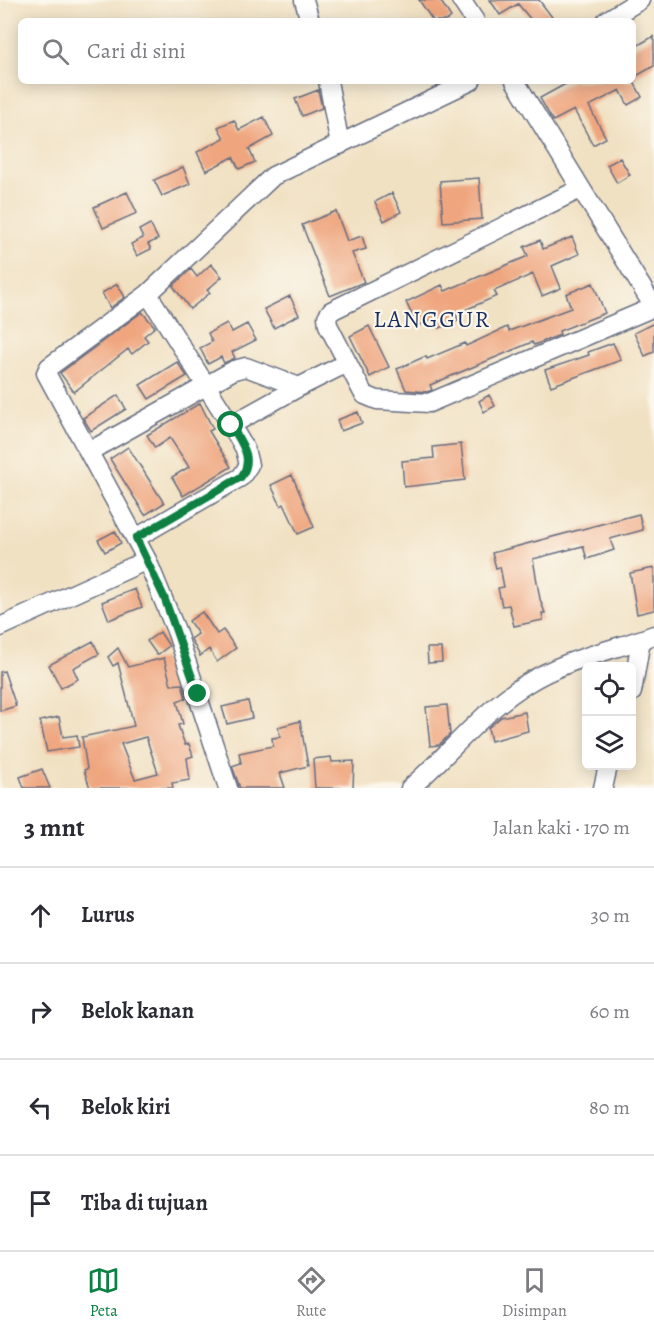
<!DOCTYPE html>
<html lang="id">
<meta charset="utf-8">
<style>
:root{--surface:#fff;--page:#f7f7f7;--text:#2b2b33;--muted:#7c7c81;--line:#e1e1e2;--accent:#0b8043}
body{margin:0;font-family:Alegreya,serif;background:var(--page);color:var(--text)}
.controls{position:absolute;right:18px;bottom:18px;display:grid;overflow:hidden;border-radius:9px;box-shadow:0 3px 15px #0003}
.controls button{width:54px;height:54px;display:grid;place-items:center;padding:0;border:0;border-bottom:2px solid var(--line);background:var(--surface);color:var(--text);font:30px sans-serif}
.stop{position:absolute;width:18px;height:18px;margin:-14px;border:4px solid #0b8043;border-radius:50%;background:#fff}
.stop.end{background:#0b8043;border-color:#fff;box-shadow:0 2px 6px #0008}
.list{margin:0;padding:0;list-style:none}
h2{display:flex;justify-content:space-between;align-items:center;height:78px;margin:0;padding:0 24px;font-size:26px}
h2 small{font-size:20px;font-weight:400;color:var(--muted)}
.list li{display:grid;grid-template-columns:39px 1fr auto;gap:18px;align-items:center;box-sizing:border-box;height:96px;padding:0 24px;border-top:2px solid var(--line)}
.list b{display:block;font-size:22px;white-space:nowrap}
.list em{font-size:20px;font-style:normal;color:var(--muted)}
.icon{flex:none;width:33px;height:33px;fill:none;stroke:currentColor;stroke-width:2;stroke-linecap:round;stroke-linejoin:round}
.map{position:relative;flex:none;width:654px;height:788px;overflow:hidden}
.search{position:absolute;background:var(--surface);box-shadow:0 3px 15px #0003;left:18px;right:18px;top:18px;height:66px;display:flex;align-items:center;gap:15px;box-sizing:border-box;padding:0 21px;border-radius:9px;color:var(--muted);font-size:22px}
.sheet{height:462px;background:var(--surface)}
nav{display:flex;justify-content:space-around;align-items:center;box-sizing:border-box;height:84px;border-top:2px solid var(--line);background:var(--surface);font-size:16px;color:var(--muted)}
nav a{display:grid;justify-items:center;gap:3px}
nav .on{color:var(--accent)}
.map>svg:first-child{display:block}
.building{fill:#efa67f;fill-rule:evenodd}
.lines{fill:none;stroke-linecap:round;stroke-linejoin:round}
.minor-casing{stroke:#666d81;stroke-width:21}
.minor{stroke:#fff;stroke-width:18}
.route{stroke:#0b8043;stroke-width:8}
.labels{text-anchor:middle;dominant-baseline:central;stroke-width:4.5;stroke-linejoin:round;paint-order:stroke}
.quarter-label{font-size:24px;letter-spacing:1.5px;fill:#1b2f5e;stroke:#fbf7ec}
</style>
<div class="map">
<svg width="654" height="788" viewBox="0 0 654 788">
<rect width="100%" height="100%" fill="#fbf7ec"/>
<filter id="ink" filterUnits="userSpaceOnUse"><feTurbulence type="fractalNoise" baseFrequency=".0167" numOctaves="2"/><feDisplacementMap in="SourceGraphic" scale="12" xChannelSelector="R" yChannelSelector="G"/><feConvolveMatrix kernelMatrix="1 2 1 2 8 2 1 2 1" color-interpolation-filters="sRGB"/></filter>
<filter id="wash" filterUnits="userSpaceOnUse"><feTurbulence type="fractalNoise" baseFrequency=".008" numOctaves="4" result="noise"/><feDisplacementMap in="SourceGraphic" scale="24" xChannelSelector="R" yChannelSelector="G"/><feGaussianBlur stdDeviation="1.35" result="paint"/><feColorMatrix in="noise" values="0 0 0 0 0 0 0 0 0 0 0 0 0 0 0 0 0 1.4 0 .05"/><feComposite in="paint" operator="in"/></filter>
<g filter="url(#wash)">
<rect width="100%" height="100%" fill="#f1e1c3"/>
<g id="blocks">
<!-- building -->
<path class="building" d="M419,0H440L451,17L446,21H433Z
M490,0H539L552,17L546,21H532L518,4L500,15Z
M654,36V66L633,78V48Z
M571,81H636L634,82L642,97L628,105L620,90L589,106L606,138L593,145L574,110L553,121L540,98Z
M318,90L322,108L302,116L295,99Z
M264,117L273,136L249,149L255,162L239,169L233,157L206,171L197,152L224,138L218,127L234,120L239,130Z
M620,158L630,175L617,183L607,165Z
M183,167L190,184L162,196L154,180Z
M479,178L482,219L443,222L440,181Z
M127,192L137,213L103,228L94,207Z
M392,193L401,212L384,221L375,202Z
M336,211L347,241L362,236L366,249L352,253L364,282L330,296L302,225Z
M150,224L158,239L148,244L151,249L137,256L131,244L143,238L139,230Z
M572,237L579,254L552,266L561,288L542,296L533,274L494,291L497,296L456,314L458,320L440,328L435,318L417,326L406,302L442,285L445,291L528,256L524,247L540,240L543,249Z
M211,264L222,277L207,290L210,293L190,309L173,286L191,269L197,277Z
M593,283L605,313L559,331L560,335L552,338L534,345L532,342L430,385L432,390L427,392L406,390L397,369L426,356L427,359L465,343L466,346L507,327L509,331L571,308L566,294Z
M117,284L125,297L110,308L102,293Z
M290,296L299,315L274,328L264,309Z
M142,312L155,327L144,336L148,341L132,354L128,349L74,392L60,373Z
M227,323L232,332L247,324L256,340L232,352L235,358L224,363L221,357L208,364L200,348L212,342L208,333Z
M654,323V352L645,356L634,333Z
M369,326L389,367L370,377L350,336Z
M613,343L621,360L551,386L545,370L589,355L588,352Z
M177,362L187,376L149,399L140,385Z
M118,395L126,409L91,431L83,418Z
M489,395L495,406L484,412L479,401Z
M200,403L213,429L209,431L231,467L183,496L172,477L189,467L170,438L155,448L147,435Z
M358,412L362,423L341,431L337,420Z
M461,444L465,480L404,487L402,461L434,458L433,447Z
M128,447L164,503L145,515L110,459Z
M292,475L314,527L298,534L284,504L281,506L271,485Z
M639,514L643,530L610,539L614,550L587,559L583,546L533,559L540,599L545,613H542L543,620L514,626L509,605L502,606L498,588L504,587L500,567L496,568L492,553Z
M115,531L121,543L105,552L98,540Z
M654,568V610L637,614L630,573Z
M135,589L142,607L109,620L102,602Z
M202,612L217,634L223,630L236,648L217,662L209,649L200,656L191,639L198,634L189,621Z
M160,632L169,646L157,655L147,641Z
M93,641L99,654L73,668L78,679L61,688L49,665Z
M118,648L128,667L164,658L171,685L182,684L186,698L177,701L183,724L178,725L185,745L189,744L193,756L187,758L190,780L172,783L173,788H90L84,770L87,769L82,737L134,726L118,663L113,666L108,657ZM146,737L158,773L135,779L121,744Z
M427,648H441L442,662L428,663Z
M4,671L16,706L0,711V672Z
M248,701L252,718L227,724L222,707Z
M447,705L450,734L439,745L430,746L426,707Z
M525,712L528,731L491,741L488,728L501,717Z
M59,717L63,737L77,735L79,747L47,752L40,721Z
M300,721L308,766L280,773L285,788H240L232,766L241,763L239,753L273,746L272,738L280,737L278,727Z
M331,757L332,762L354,761L353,788H315L313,759Z
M42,769L50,788H24L20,777Z"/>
</g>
</g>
<g filter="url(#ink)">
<use href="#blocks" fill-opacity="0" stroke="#666d81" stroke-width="1.5"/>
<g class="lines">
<defs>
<path id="minor" d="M304,0L310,21
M461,0L475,21
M606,21L640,0
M328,81L340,145
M515,81L654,307
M580,189L331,311L327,317L328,325L362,391L365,395L377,400L429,403L654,307
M231,425L299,387
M90,451L234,370L246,367L299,387L347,363
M136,538L241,477L249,465L245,449L231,425L148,294
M0,627L147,560
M632,692L641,640
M228,788L177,633L147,560L46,373L49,367L148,294L273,176L471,81
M410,788C450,754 481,712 526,684C565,659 611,651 654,635
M603,788L608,766"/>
</defs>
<!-- minor casing -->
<use href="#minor" class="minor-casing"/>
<!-- minor -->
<use href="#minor" class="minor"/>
</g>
</g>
<g class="lines" filter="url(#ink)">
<!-- route -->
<path class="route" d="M198,694L164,597L136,538L241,477C255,458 241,443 231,425"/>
</g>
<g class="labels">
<!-- quarter labels -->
<g class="quarter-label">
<text x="432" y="319">LANGGUR</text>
</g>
</g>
</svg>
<div class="controls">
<button><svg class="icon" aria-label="locate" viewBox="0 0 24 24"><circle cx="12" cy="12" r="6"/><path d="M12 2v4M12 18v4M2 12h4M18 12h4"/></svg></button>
<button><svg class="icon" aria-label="layers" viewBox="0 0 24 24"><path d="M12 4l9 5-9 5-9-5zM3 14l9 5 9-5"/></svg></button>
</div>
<div class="stop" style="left:231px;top:425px"></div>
<div class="stop end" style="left:198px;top:694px"></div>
<div class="search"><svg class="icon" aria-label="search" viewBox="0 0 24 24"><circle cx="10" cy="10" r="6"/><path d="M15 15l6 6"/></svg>Cari di sini</div>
</div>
<section class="sheet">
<h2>3 mnt<small>Jalan kaki · 170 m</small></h2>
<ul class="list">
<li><svg class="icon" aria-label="ahead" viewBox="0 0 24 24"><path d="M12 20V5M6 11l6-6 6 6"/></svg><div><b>Lurus</b></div><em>30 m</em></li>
<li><svg class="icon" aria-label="right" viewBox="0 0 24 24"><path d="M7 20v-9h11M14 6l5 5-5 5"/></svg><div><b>Belok kanan</b></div><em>60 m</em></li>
<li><svg class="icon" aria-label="left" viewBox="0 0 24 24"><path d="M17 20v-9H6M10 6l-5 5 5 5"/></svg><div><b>Belok kiri</b></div><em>80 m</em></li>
<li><svg class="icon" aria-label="arrive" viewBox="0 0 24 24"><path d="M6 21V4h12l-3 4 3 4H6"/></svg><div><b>Tiba di tujuan</b></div></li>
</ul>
</section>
<nav>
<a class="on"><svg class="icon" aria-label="map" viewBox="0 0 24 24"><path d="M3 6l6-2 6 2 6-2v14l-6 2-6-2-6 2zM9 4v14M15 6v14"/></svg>Peta</a>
<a><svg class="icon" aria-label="directions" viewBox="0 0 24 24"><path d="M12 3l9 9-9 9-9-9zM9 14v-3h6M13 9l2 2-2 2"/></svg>Rute</a>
<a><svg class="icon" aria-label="saved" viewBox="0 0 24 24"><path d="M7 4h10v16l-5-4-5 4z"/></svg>Disimpan</a>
</nav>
